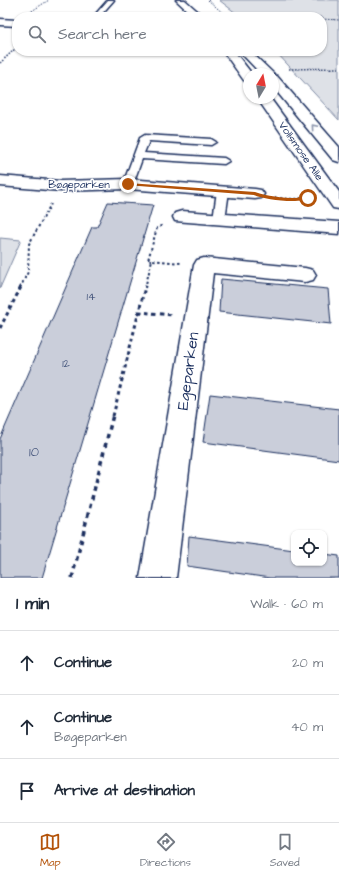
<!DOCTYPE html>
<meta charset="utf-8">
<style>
:root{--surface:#fff;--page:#f2f2f3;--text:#1f2937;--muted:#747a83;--line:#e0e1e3;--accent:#b45309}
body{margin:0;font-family:"Architects Daughter",sans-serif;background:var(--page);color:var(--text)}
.controls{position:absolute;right:12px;bottom:12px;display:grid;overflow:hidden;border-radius:8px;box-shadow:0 1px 3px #0004}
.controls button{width:36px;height:36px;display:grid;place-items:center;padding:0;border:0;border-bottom:1px solid var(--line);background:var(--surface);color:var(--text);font:20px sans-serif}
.compass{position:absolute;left:243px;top:68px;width:36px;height:36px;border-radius:50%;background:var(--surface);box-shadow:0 1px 3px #0004;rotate:10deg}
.stop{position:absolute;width:12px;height:12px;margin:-9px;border:3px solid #b45309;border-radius:50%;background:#fff}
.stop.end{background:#b45309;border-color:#fff;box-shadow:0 1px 4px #0008}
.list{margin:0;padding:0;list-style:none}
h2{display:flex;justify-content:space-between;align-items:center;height:52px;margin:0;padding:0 16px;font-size:17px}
h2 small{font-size:13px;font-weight:400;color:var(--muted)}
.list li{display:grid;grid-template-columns:26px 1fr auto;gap:12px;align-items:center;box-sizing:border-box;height:64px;padding:0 16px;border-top:1px solid var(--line)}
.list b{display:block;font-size:15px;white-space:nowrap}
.list p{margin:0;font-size:13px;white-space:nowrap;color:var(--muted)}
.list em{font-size:13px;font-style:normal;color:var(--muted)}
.icon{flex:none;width:22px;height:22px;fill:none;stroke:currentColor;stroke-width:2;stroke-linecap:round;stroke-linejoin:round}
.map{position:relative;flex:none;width:339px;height:578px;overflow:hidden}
.search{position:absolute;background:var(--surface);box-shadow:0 1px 3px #0004;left:12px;right:12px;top:12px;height:44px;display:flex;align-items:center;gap:10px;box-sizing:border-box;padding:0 14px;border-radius:16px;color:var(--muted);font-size:15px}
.sheet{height:244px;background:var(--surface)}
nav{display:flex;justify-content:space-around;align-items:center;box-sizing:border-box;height:56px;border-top:1px solid var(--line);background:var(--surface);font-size:11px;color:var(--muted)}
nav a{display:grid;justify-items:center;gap:2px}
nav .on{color:var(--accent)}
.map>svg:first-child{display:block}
.green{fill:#dee1e7;stroke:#7c88a2}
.building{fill:#caceda;stroke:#1b2f5e}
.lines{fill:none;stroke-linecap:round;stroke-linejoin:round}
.lane-casing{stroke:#1b2f5e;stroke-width:3}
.street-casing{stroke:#1b2f5e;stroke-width:3}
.secondary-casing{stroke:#1b2f5e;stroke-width:3}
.path-far4{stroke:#1b2f5e;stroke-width:1;stroke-dasharray:1.5 1.5;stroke-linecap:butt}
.path-far3{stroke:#1b2f5e;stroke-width:1.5;stroke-dasharray:1.5 1.5;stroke-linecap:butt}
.path-far2{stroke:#1b2f5e;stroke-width:2;stroke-dasharray:2.5 2.5;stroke-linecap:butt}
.path-far1{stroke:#1b2f5e;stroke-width:3;stroke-dasharray:3.5 3.5;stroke-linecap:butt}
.path{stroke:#1b2f5e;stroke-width:3.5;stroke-dasharray:4.5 4.5;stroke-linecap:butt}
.lane{fill:#fff;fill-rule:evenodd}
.street{fill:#fff;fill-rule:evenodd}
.secondary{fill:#fff;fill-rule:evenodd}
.oneway{stroke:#8d97ae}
.route{fill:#b45309}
.labels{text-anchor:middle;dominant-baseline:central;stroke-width:3;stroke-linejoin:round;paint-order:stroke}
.far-street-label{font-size:11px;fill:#1b2f5e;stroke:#fff}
.number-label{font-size:11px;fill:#47577d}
.near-number-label{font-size:13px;fill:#47577d}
.near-street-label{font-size:16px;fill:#1b2f5e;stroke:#fff}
</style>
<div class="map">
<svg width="339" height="578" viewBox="0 0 339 578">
<rect width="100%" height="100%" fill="#fff"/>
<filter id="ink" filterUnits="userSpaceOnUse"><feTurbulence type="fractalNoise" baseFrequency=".025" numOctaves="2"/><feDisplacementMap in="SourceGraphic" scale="8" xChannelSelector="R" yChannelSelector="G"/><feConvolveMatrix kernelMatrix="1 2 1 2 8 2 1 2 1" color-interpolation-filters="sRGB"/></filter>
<g filter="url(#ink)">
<!-- green -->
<path class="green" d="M219,0H339V120L275,51H322V17H241Z
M0,238L21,240L0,288Z"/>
<!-- building -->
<path class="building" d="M108,202L153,205L42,578H0V439L92,227H97Z
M221,279L328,289L331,324L219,312Z
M210,394L339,409V460L203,442Z
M189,536L294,550V563H324V554L339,556V578H270L187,566Z"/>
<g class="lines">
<defs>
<path id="lane" d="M108,0H114L99,17H93Z
M145,135L211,139L216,142L211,145L149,141L144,153L224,158L229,161L224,164L142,159L133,184L128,187L124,186L123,184L140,138Z
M223,188L229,191L225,219L223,222H215L213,219L217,191Z"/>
<path id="street" d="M0,19L17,20V26L0,25Z
M0,176L61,181L128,179L255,189L261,190L264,194L261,198L255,199L128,189L61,191L0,186Z
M182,211L339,222V234L175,221L173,217L175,213Z
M204,258L305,268L313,270L316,275L313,280L305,282L213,273L176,578H140L194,265L197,260Z"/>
<path id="secondary" d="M176,0H185L204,17H194Z
M223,51H234L252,74H249V83L245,82Z
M239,51H250L274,74L273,75V74H261Z
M273,75L277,76L339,147V162L333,160L273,87Z
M257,98H270L339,192V209L333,208Z"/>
</defs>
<!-- lane casing -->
<use href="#lane" class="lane-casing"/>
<!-- street casing -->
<use href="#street" class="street-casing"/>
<!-- secondary casing -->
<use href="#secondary" class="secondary-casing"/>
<!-- path-far4 -->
<path class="path-far4" d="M208,0L224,14L231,17
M36,17L27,14L49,0
M235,17L277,14L305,17
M322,19L339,20
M15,49L17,47"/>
<!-- path-far3 -->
<path class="path-far3" d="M0,63L16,48
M289,69L339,68"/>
<!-- path-far2 -->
<path class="path-far2" d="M275,198L295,199L308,197
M152,260H148L157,228L163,225
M20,288L28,272L29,244L51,204
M145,288L152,260L181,263"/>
<!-- path-far1 -->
<path class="path-far1" d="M139,312L173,315
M0,328L21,287
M113,416L145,287"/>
<!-- path -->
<path class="path" d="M72,578L113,415"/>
<!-- lane -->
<use href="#lane" class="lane"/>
<!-- street -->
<use href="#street" class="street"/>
<!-- secondary -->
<use href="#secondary" class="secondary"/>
</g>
<!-- one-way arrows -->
<defs><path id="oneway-chevron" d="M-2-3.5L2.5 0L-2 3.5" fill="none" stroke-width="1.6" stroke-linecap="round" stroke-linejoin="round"/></defs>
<use class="oneway" href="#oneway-chevron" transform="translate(314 127) rotate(-131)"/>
</g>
<!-- route -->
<path class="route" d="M128,183L255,192C267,196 282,198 296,198C301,197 306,195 311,198C300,204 265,200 254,195L126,185V183Z"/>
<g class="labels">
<!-- far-street labels -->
<g class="far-street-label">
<text transform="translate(301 151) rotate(55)">Vollsmose Alle</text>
<text x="79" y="184">Bøgeparken</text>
</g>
<!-- number labels -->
<g class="number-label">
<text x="91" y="296">14</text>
<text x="66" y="363">12</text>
</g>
<!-- near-number labels -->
<g class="near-number-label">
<text x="34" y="452">10</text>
</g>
<!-- near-street labels -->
<g class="near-street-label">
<text transform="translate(188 371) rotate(-82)">Egeparken</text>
</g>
</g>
</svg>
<div class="controls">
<button><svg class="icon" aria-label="locate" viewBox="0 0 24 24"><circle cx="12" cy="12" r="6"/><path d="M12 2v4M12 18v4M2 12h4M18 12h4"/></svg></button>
</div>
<svg class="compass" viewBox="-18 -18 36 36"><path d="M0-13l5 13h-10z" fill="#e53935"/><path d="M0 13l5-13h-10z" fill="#747a83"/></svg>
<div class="stop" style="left:308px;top:198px"></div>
<div class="stop end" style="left:128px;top:184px"></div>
<div class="search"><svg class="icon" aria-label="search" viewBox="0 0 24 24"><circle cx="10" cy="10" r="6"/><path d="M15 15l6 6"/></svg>Search here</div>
</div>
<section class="sheet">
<h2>1 min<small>Walk · 60 m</small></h2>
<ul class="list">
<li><svg class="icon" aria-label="ahead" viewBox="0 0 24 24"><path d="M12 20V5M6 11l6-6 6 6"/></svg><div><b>Continue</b></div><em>20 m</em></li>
<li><svg class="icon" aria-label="ahead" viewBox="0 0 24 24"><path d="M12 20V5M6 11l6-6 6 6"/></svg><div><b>Continue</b><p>Bøgeparken</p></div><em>40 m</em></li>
<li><svg class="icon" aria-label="arrive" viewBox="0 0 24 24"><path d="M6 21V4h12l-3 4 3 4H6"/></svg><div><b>Arrive at destination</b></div></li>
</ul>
</section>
<nav>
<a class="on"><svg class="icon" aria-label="map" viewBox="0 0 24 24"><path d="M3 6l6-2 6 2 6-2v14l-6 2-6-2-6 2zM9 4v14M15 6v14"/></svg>Map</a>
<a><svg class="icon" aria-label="directions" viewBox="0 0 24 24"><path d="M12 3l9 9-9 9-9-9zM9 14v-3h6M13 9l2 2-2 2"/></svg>Directions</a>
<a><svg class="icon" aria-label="saved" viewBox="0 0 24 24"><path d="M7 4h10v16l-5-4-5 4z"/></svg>Saved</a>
</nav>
